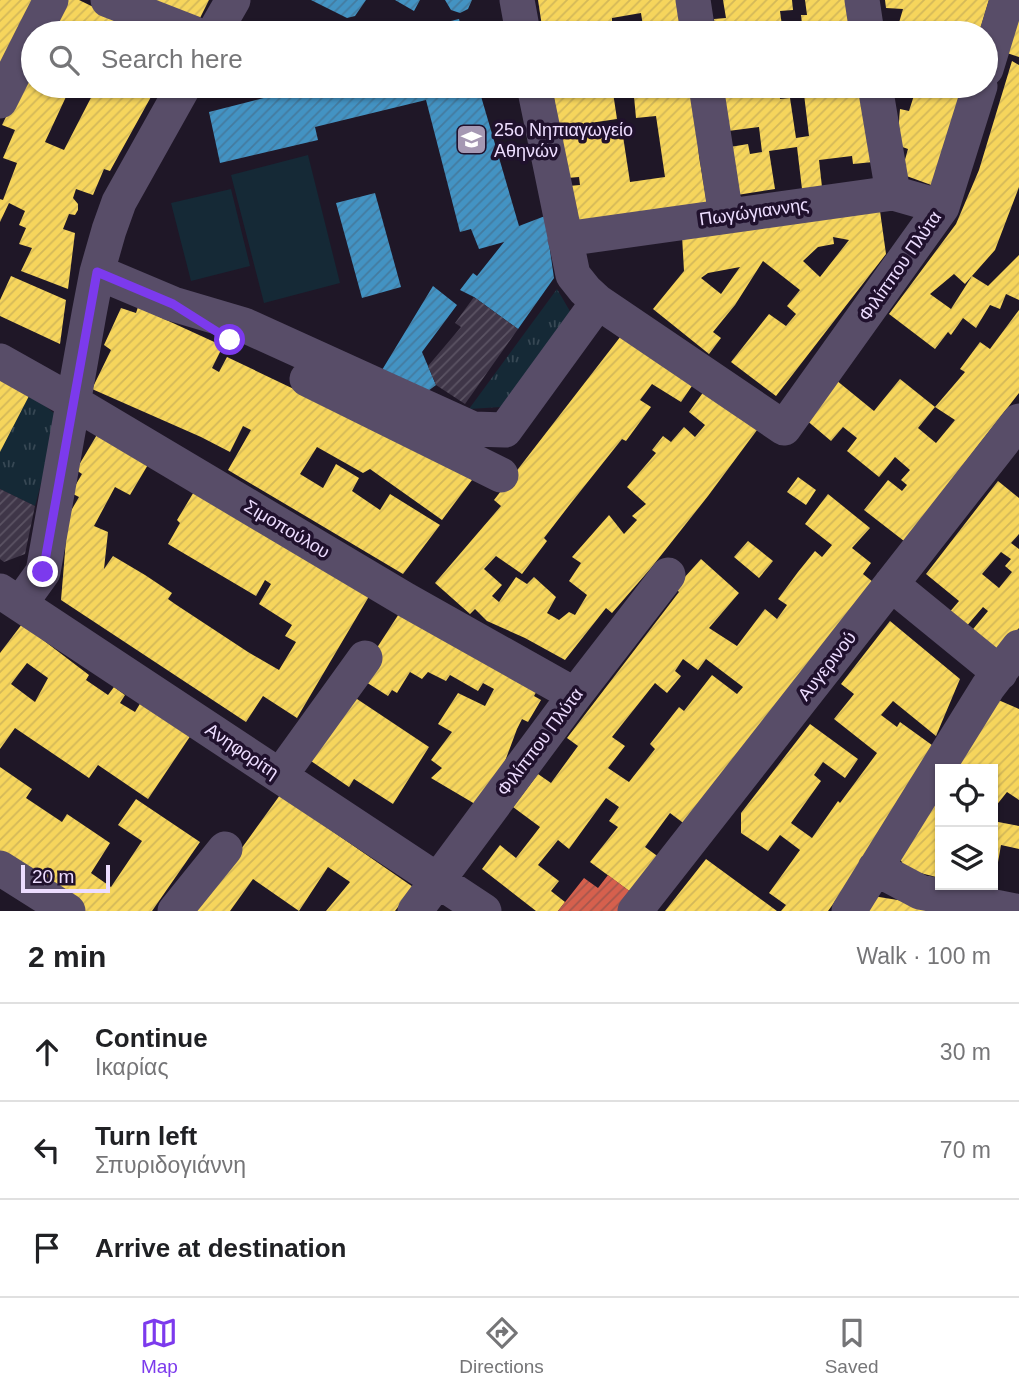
<!DOCTYPE html>
<meta charset="utf-8">
<style>
:root{--surface:#fff;--page:#f2f2f2;--text:#202124;--muted:#757577;--line:#e0e0e0;--accent:#7c3aed}
body{margin:0;font-family:Arial,sans-serif;background:var(--page);color:var(--text)}
.controls{position:absolute;right:21px;bottom:21px;display:grid;overflow:hidden;border-radius:0px;box-shadow:0 2px 5px #0004}
.controls button{width:63px;height:63px;display:grid;place-items:center;padding:0;border:0;border-bottom:2px solid var(--line);background:var(--surface);color:var(--text);font:35px sans-serif}
.scale{position:absolute;left:21px;bottom:18px;width:89px;box-sizing:border-box;padding-left:7px;border:4px solid #edddff;border-top:0;font-size:19px;line-height:24px;white-space:nowrap;color:#edddff;-webkit-text-stroke:5px #20112d;paint-order:stroke}
.stop{position:absolute;width:21px;height:21px;margin:-16px;border:5px solid #7c3aed;border-radius:50%;background:#fff}
.stop.end{background:#7c3aed;border-color:#fff;box-shadow:0 2px 7px #0008}
.list{margin:0;padding:0;list-style:none}
h2{display:flex;justify-content:space-between;align-items:center;height:91px;margin:0;padding:0 28px;font-size:30px}
h2 small{font-size:23px;font-weight:400;color:var(--muted)}
.list li{display:grid;grid-template-columns:46px 1fr auto;gap:21px;align-items:center;box-sizing:border-box;height:98px;padding:0 28px;border-top:2px solid var(--line)}
.list b{display:block;font-size:26px;white-space:nowrap}
.list p{margin:0;font-size:23px;white-space:nowrap;color:var(--muted)}
.list em{font-size:23px;font-style:normal;color:var(--muted)}
.icon{flex:none;width:38px;height:38px;fill:none;stroke:currentColor;stroke-width:2;stroke-linecap:round;stroke-linejoin:round}
.map{position:relative;flex:none;width:1019px;height:911px;overflow:hidden}
.search{position:absolute;background:var(--surface);box-shadow:0 2px 5px #0004;left:21px;right:21px;top:21px;height:77px;display:flex;align-items:center;gap:18px;box-sizing:border-box;padding:0 24px;border-radius:38px;color:var(--muted);font-size:26px}
.sheet{height:385px;background:var(--surface)}
nav{display:flex;justify-content:space-around;align-items:center;box-sizing:border-box;height:98px;border-top:2px solid var(--line);background:var(--surface);font-size:19px;color:var(--muted)}
nav a{display:grid;justify-items:center;gap:4px}
nav .on{color:var(--accent)}
.map>svg:first-child{display:block}
.grass{fill:url(#grass-tufts)}
.pitch{fill:#152936}
.homes{fill:url(#homes-hatch);fill-rule:evenodd}
.shops{fill:url(#shops-hatch)}
.schools{fill:url(#schools-hatch)}
.building{fill:url(#building-hatch)}
.lines{fill:none;stroke-linecap:round;stroke-linejoin:round}
.street{stroke:#584d68;stroke-width:35}
.route{stroke:#7c3aed;stroke-width:9}
.labels{text-anchor:middle;dominant-baseline:central;stroke-width:7;stroke-linejoin:round;paint-order:stroke}
.poi-label{font-size:18px;fill:#edddff;stroke:#20112d;text-anchor:start}
.street-label{font-size:18px;fill:#edddff;stroke:#20112d}
</style>
<div class="map">
<svg width="1019" height="911" viewBox="0 0 1019 911">
<defs>
<pattern id="grass-tufts" width="24" height="20" patternUnits="userSpaceOnUse" patternTransform="scale(1.75)"><rect width="24" height="20" fill="#152936"/><path d="M3 7l-1-3M5 7V3M7 7l1-3M15 17l-1-3M17 17v-4M19 17l1-3" fill="none" stroke="#374854"/></pattern>
<pattern id="homes-hatch" width="6" height="6" patternUnits="userSpaceOnUse" patternTransform="scale(1.75)"><rect width="6" height="6" fill="#f6d55c"/><path d="M-1 1l2-2M0 6l6-6M5 7l2-2" fill="none" stroke="#d3b859"/></pattern>
<pattern id="shops-hatch" width="6" height="6" patternUnits="userSpaceOnUse" patternTransform="scale(1.75)"><rect width="6" height="6" fill="#d6604d"/><path d="M-1 1l2-2M0 6l6-6M5 7l2-2" fill="none" stroke="#a4564d"/></pattern>
<pattern id="schools-hatch" width="6" height="6" patternUnits="userSpaceOnUse" patternTransform="scale(1.75)"><rect width="6" height="6" fill="#4393c3"/><path d="M-1 1l2-2M0 6l6-6M5 7l2-2" fill="none" stroke="#447b9f"/></pattern>
<pattern id="building-hatch" width="6" height="6" patternUnits="userSpaceOnUse" patternTransform="scale(1.75)"><rect width="6" height="6" fill="#3f3648"/><path d="M-1 1l2-2M0 6l6-6M5 7l2-2" fill="none" stroke="#5b5363"/></pattern>
</defs>
<rect width="100%" height="100%" fill="#1f1727"/>
<!-- grass -->
<path class="grass" d="M557,289L571,313L501,407L469,409Z
M30,394L59,417L35,506L0,489V450Z"/>
<!-- pitch -->
<path class="pitch" d="M308,155L340,283L264,303L231,175Z
M231,189L250,266L191,281L171,203Z"/>
<!-- homes -->
<path class="homes" d="M0,0H33L0,76Z
M64,0H79L118,19L112,31L118,33H47Z
M138,0H209L197,24Z
M538,0H684L688,33H627L626,28L643,26L641,13L612,18V26L583,30V33H543Z
M723,0H792L793,10L780,11L783,33H716L714,19L726,18Z
M805,0H851L856,33H803L801,15H807Z
M885,0H989L979,33H896L903,9L886,8Z
M1019,17V57L1007,53Z
M1012,61L1019,65V187L995,250L972,276L971,277L965,284L954,274L930,294L951,309L972,276L988,286L1019,255V300L1006,294L1000,309L990,305L976,328L963,318L951,335L948,332L935,349L889,314L956,224L979,170Z
M33,62V86H71L45,142L64,150L97,86H157L110,171L104,169L93,195L76,189L73,198L78,204V210L75,215L69,214L63,229L75,233L68,289L21,271L32,248L19,244L26,228L19,225L25,211L9,203L0,222V199L3,200L17,163L3,158L15,130L2,125Z
M552,86H612L617,119L590,123V128L621,123L630,182L665,177L656,116L636,118L633,86H693L699,156L707,204L574,223L569,186L580,185L579,177L567,178Z
M722,86H779L780,99L790,98L796,138L809,136L803,86H863L873,162L853,164L852,156L819,160L822,187L802,189L797,147L769,151L775,189L737,195L730,147L748,144L750,154L762,152L759,127L728,131Z
M917,86H964L934,186L901,174L908,149L897,145L900,109L909,111Z
M880,211L886,254L776,396L731,362L769,314L786,326L796,314L787,306L800,290L763,261L735,305L713,332L721,338L709,354L653,309L684,271L682,236ZM833,237L849,240L820,277L803,261L818,247L834,244ZM740,267L721,294L701,278L708,273Z
M11,276L66,300L60,344L0,316V300Z
M138,307L223,346L212,368L219,372L227,357L342,412L438,448L472,480L442,520L370,469L363,473L317,447L300,474L323,488L336,464L359,478L352,491L380,510L390,494L440,525L403,574L228,470L251,430L243,426L230,452L201,437L92,389L111,350L104,345L121,308L136,313Z
M1019,310V393L904,541L864,510L888,480L902,491L907,485L901,480L910,470L895,457L879,477L847,451L857,438L843,427L831,441L805,419L836,380L874,411L900,379L935,407L918,428L936,443L955,420L935,407L965,372L960,369L980,342L990,349Z
M624,332L696,380L681,402L652,384L640,400L651,407L626,441L622,439L571,503L544,538L547,541L522,574L496,556L484,569L502,585L492,596L499,602L516,577L527,584L534,577L556,597L547,613L559,620L569,612L575,615L587,595L569,581L581,563L572,557L609,515L624,534L637,520L632,516L646,504L627,487L656,453L652,450L663,436L671,442L684,427L695,437L705,425L689,412L707,387L760,426L708,496L651,568L612,613L606,608L565,660L525,638L487,621L475,609L470,614L435,583L501,506L494,500Z
M0,379L30,394L0,452Z
M98,433L149,463L130,495L115,487L94,526L108,532L104,569L113,556L145,575L172,593L168,599L175,604L248,652L279,670L296,642L285,636L292,625L259,604L271,584L265,580L256,596L168,544L180,523L177,520L195,490L371,593L297,718L263,696L246,722L61,600L68,516L79,497L71,493L82,474L76,470Z
M798,477L816,490L806,505L787,492Z
M998,481L1019,498V534L1011,543L1019,549V628L995,656L969,634L988,611L983,607L965,628L948,614L959,601L926,574ZM1001,552L1011,559L1005,566L1012,572L999,588L982,574Z
M828,494L870,528L852,548L871,563L863,574L873,582L686,825L670,813L645,847L660,858L632,893L590,862L618,827L609,821L619,807L606,798L569,849L558,840L538,865L559,881L551,891L565,902L558,911H536L482,869L500,845L516,858L540,827L513,807L538,774L551,783L578,746L567,738L679,592L675,588L701,559L739,593L709,628L737,646L765,609L777,619L787,605L778,599L798,572L815,551L822,557L832,545L805,524ZM683,659L698,670L706,659L743,687L737,694L712,675L684,711L679,707L650,744L655,749L629,782L608,768L625,746L612,737L655,683L667,693L681,676L675,671Z
M748,541L773,561L759,578L734,557Z
M404,606L539,687L534,696L541,700L528,722L522,719L517,729L504,764L475,804L431,778L442,768L431,760L452,732L438,724L458,693L485,706L494,689L483,683L478,691L450,675L446,681L428,672L422,679L410,672L397,693L392,690L388,696L358,677Z
M890,621L960,679L936,736L893,701L881,715L897,727L900,722L943,753L828,911H781L786,905L769,893L800,850L780,835L768,851L741,833V813L810,724L858,759L845,778L823,762L814,775L821,781L791,823L812,838L838,801L840,803L877,753L834,719L854,694L841,684Z
M22,624L89,675L86,680L108,695L114,687L125,695L120,703L135,712L141,702L191,735L148,799L98,765L89,778L15,728L0,749V653ZM27,663L48,678L35,702L11,684Z
M354,697L429,747L393,804L354,779L349,787L311,761Z
M996,699L1019,709V800L1007,792L995,807L993,806V769H951Z
M0,767L32,789L26,798L62,822L67,814L110,843L91,873L111,887L142,841L118,825L136,799L200,842L152,911H80L0,859Z
M940,786V878L905,869L899,856Z
M280,795L413,887L395,911H326L350,882L328,867L299,911L253,879L230,911H192L231,863Z
M993,821L1019,826V849L1001,845L994,885L993,884Z
M706,859L777,911H665Z
M873,896L922,904L950,911H864Z"/>
<!-- shops -->
<path class="shops" d="M608,875L632,893L618,911H558L584,878L598,888Z"/>
<!-- schools -->
<path class="schools" d="M311,0H366L355,16L347,18Z
M395,0H420L414,11Z
M445,0H472L468,9L460,13L451,10Z
M459,19L463,33H406L405,32Z
M302,86H478L519,226L545,216L554,278L518,329L474,297L460,290L473,273L477,276L504,242L479,249L471,229L460,232L426,100L315,127L318,140L220,163L209,112L303,88Z
M375,193L401,287L362,298L336,203Z
M433,286L457,305L422,352L436,385L428,391L382,370Z"/>
<!-- building -->
<path class="building" d="M474,297L518,329L465,404L436,385L428,366L461,327L455,323Z
M0,489L35,506L25,554L4,562L0,559Z"/>
<g class="lines">
<!-- street -->
<path class="street" d="M108,0L193,33
M517,0L523,33
M693,0L698,33
M862,0L867,33
M34,33L51,0
M214,33L233,0
M986,69L1007,0
M534,86L573,275L585,290L598,302L784,428L942,207L980,86
M706,86L726,216
M875,86L893,193
M0,101L33,35
M565,239L893,193L942,207
M97,272L173,304L244,325L473,429L505,430L598,302
M0,361L73,402L406,600L575,695
M307,379L501,475
M891,584L1000,673
M0,591L484,911
M20,604L43,572L89,314L97,272L109,230L119,202L184,86
M280,776L365,658
M0,868L68,911
M875,868L920,892L1015,911
M175,911L225,849
M415,911L575,695L668,575
M635,911L1019,421
M849,911L988,687L1019,647"/>
</g>
<g class="lines">
<!-- route -->
<path class="route" d="M43,572L97,272L173,304L230,340"/>
</g>
<!-- icons -->
<defs>
<symbol id="school-square" viewBox="-11 -11 22 22"><rect x="-9" y="-9" width="18" height="18" rx="4" fill="#a598b3" stroke="#20112d"/><path d="M0-5L7-2L0 1L-7-2ZM-4 1L0 2.5L4 1V4Q0 6-4 4Z" fill="#fff"/></symbol>
</defs>
<g fill-rule="evenodd">
<use href="#school-square" x="454" y="122" width="35" height="35"/>
</g>
<g class="labels">
<!-- poi labels -->
<g class="poi-label">
<text x="494" y="130">25ο Νηπιαγωγείο<tspan x="494" dy="21">Αθηνών</tspan></text>
</g>
<!-- street labels -->
<g class="street-label">
<text transform="translate(754 212) rotate(-8)">Πωγώγιαννης</text>
<text transform="translate(900 266) rotate(-55)">Φιλίππου Πλύτα</text>
<text transform="translate(287 529) rotate(31)">Σιμοπούλου</text>
<text transform="translate(827 666) rotate(-52)">Αυγερινού</text>
<text transform="translate(540 742) rotate(-53)">Φιλίππου Πλύτα</text>
<text transform="translate(242 751) rotate(34)">Ανηφορίτη</text>
</g>
</g>
</svg>
<div class="controls">
<button><svg class="icon" aria-label="locate" viewBox="0 0 24 24"><circle cx="12" cy="12" r="6"/><path d="M12 2v4M12 18v4M2 12h4M18 12h4"/></svg></button>
<button><svg class="icon" aria-label="layers" viewBox="0 0 24 24"><path d="M12 4l9 5-9 5-9-5zM3 14l9 5 9-5"/></svg></button>
</div>
<div class="scale">20 m</div>
<div class="stop" style="left:230px;top:340px"></div>
<div class="stop end" style="left:43px;top:572px"></div>
<div class="search"><svg class="icon" aria-label="search" viewBox="0 0 24 24"><circle cx="10" cy="10" r="6"/><path d="M15 15l6 6"/></svg>Search here</div>
</div>
<section class="sheet">
<h2>2 min<small>Walk · 100 m</small></h2>
<ul class="list">
<li><svg class="icon" aria-label="ahead" viewBox="0 0 24 24"><path d="M12 20V5M6 11l6-6 6 6"/></svg><div><b>Continue</b><p>Ικαρίας</p></div><em>30 m</em></li>
<li><svg class="icon" aria-label="left" viewBox="0 0 24 24"><path d="M17 20v-9H6M10 6l-5 5 5 5"/></svg><div><b>Turn left</b><p>Σπυριδογιάννη</p></div><em>70 m</em></li>
<li><svg class="icon" aria-label="arrive" viewBox="0 0 24 24"><path d="M6 21V4h12l-3 4 3 4H6"/></svg><div><b>Arrive at destination</b></div></li>
</ul>
</section>
<nav>
<a class="on"><svg class="icon" aria-label="map" viewBox="0 0 24 24"><path d="M3 6l6-2 6 2 6-2v14l-6 2-6-2-6 2zM9 4v14M15 6v14"/></svg>Map</a>
<a><svg class="icon" aria-label="directions" viewBox="0 0 24 24"><path d="M12 3l9 9-9 9-9-9zM9 14v-3h6M13 9l2 2-2 2"/></svg>Directions</a>
<a><svg class="icon" aria-label="saved" viewBox="0 0 24 24"><path d="M7 4h10v16l-5-4-5 4z"/></svg>Saved</a>
</nav>
